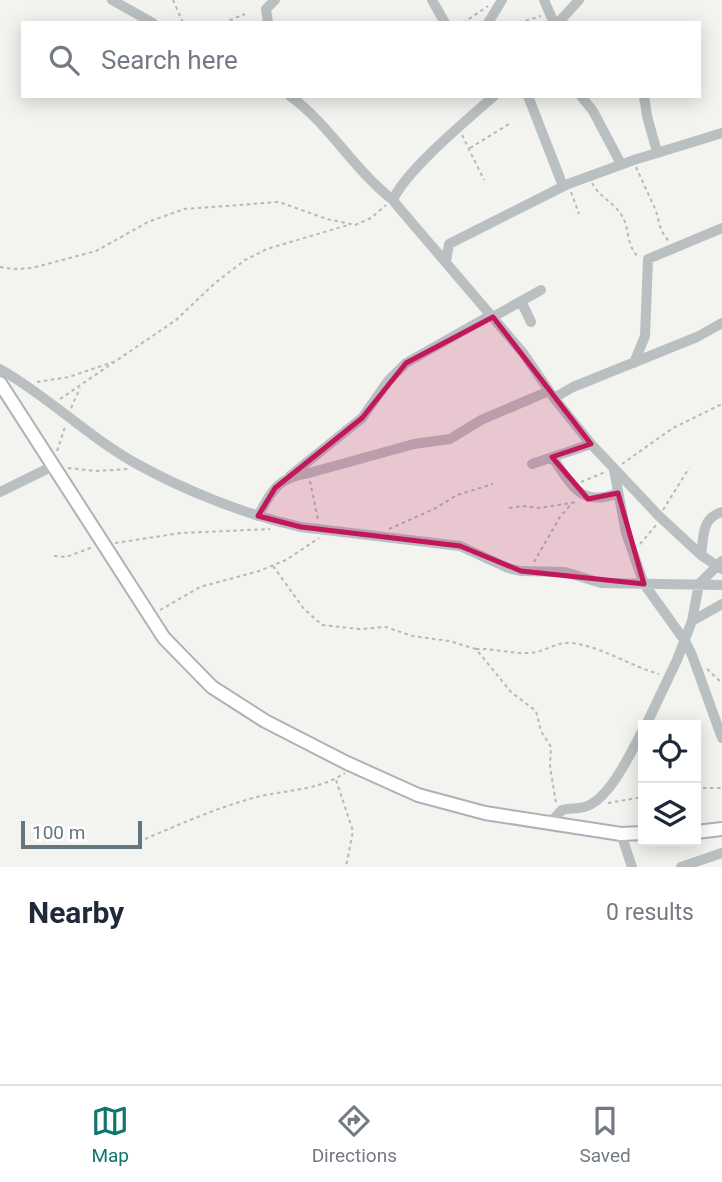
<!DOCTYPE html>
<style>
:root{--surface:#fff;--page:#f6f6f7;--text:#1f2937;--muted:#747a83;--line:#e0e1e3;--accent:#0f766e}
body{margin:0;font-family:Roboto,sans-serif;background:var(--page);color:var(--text)}
.controls{position:absolute;right:21px;bottom:21px;display:grid;overflow:hidden;border-radius:0px;box-shadow:0 4px 18px #0003}
.controls button{width:63px;height:63px;display:grid;place-items:center;padding:0;border:0;border-bottom:2px solid var(--line);background:var(--surface);color:var(--text);font:35px sans-serif}
.scale{position:absolute;left:21px;bottom:18px;width:121px;box-sizing:border-box;padding-left:7px;border:4px solid #64767f;border-top:0;font-size:19px;line-height:24px;white-space:nowrap;color:#64767f;-webkit-text-stroke:5px #fff;paint-order:stroke}
.list{margin:0;padding:0;list-style:none}
h2{display:flex;justify-content:space-between;align-items:center;height:91px;margin:0;padding:0 28px;font-size:30px}
h2 small{font-size:23px;font-weight:400;color:var(--muted)}
.icon{flex:none;width:38px;height:38px;fill:none;stroke:currentColor;stroke-width:2;stroke-linecap:round;stroke-linejoin:round}
.map{position:relative;flex:none;width:722px;height:867px;overflow:hidden}
.search{position:absolute;background:var(--surface);box-shadow:0 4px 18px #0003;left:21px;right:21px;top:21px;height:77px;display:flex;align-items:center;gap:18px;box-sizing:border-box;padding:0 24px;border-radius:0px;color:var(--muted);font-size:26px}
.sheet{height:217px;background:var(--surface)}
nav{display:flex;justify-content:space-around;align-items:center;box-sizing:border-box;height:98px;border-top:2px solid var(--line);background:var(--surface);font-size:19px;color:var(--muted)}
nav a{display:grid;justify-items:center;gap:4px}
nav .on{color:var(--accent)}
.map>svg:first-child{display:block}
.lines{fill:none;stroke-linecap:round;stroke-linejoin:round}
.secondary-casing{stroke:#acb3b6;stroke-width:16}
.path{stroke:#b6b9bb;stroke-width:2;stroke-dasharray:3.5 3.5;stroke-linecap:butt}
.street{stroke:#babfc1;stroke-width:10}
.secondary{stroke:#fff;stroke-width:12}
.marked{fill:#c2185b;fill-opacity:0.2;stroke:#c2185b;stroke-width:5;stroke-linejoin:round}
</style>
<div class="map">
<svg width="722" height="867" viewBox="0 0 722 867">
<rect width="100%" height="100%" fill="#f3f3ef"/>
<g class="lines">
<defs>
<path id="secondary" d="M0,383L164,638L212,687L265,721L347,763L418,795L485,813L621,834L643,833
M696,832L722,829"/>
</defs>
<!-- secondary casing -->
<use href="#secondary" class="secondary-casing"/>
<!-- path -->
<path class="path" d="M173,0L183,23
M223,23L245,14
M463,23L488,6
M519,23L541,16
M462,135L484,180
M470,148L509,124
M636,167L656,211L661,230L669,242
M592,183C600,198 614,202 622,216C630,228 625,244 639,258
M571,192L579,214
M0,267L15,269L32,268L96,251L148,222L184,209L279,202L327,219L355,225L371,218L386,205
M37,382L69,377L113,362
M60,399L176,320L215,283L245,260L267,249L348,225
M71,408L80,388
M57,451L65,427
M622,464L673,428L722,404
M68,468L96,471L128,469
M310,481L318,520
M581,482L605,472
M509,508L522,506L539,508L577,502
M663,510L689,468
M389,529L434,509L457,495L493,484
M115,543L181,533L270,529
M640,544L657,524
M54,556L66,557L93,547
M534,562L560,517L572,503
M273,566L304,609L322,625L359,629L386,627L412,636L449,641L476,649L511,692L536,711L541,731L551,747L550,766L556,803
M160,610L200,587L259,571L286,560L319,538
M476,649C494,648 512,654 530,653C545,652 557,641 572,643C603,647 630,666 659,674
M707,669L722,683
M336,780L353,831L346,867
M696,788H722
M608,803L643,797
M145,839C178,825 212,810 246,800C280,789 314,793 345,773"/>
<!-- street -->
<path class="street" d="M112,0L153,23
M432,0L445,23
M544,0L554,23
M268,23L266,9L275,0
M488,23L502,0
M558,23L579,0
M290,96C330,125 354,170 393,200
M494,96C469,118 405,171 393,200L395,203L523,353L554,398L591,444L659,516L701,555L722,569
M528,96L563,186
M581,96L593,111L621,164
M644,96L647,116L657,152
M446,261L449,244L568,184L634,160L722,133
M521,301L531,322
M493,317L541,290
M634,363L645,336L648,259L722,228
M0,369C48,396 88,437 137,464C186,491 246,515 301,527L460,546L508,568L521,571L565,572L601,583L722,585
M554,398L573,387L697,337L722,323
M552,457C572,485 580,508 618,493
M532,464L591,444
M614,470L626,533L644,584L685,641L692,655L722,738
M290,476L362,418L388,381L406,363L491,315
M0,492L53,466
M258,516C273,489 277,478 309,473L414,444L450,439L481,420L549,391
M701,555C704,537 701,518 722,512
M692,621L699,584L722,561
M646,725L677,660L692,621L722,604
M551,822L562,810C569,808 577,809 584,807C609,801 631,752 643,730
M621,834L632,867
M681,867L722,853"/>
<!-- secondary -->
<use href="#secondary" class="secondary"/>
</g>
<!-- marked area -->
<path class="marked" d="M493,317L591,444L552,457L588,499L618,493L644,584L521,571L460,546L301,527L258,516L275,488L362,418L406,363Z"/>
</svg>
<div class="controls">
<button><svg class="icon" aria-label="locate" viewBox="0 0 24 24"><circle cx="12" cy="12" r="6"/><path d="M12 2v4M12 18v4M2 12h4M18 12h4"/></svg></button>
<button><svg class="icon" aria-label="layers" viewBox="0 0 24 24"><path d="M12 4l9 5-9 5-9-5zM3 14l9 5 9-5"/></svg></button>
</div>
<div class="scale">100 m</div>
<div class="search"><svg class="icon" aria-label="search" viewBox="0 0 24 24"><circle cx="10" cy="10" r="6"/><path d="M15 15l6 6"/></svg>Search here</div>
</div>
<section class="sheet">
<h2>Nearby<small>0 results</small></h2>
<ul class="list">
</ul>
</section>
<nav>
<a class="on"><svg class="icon" aria-label="map" viewBox="0 0 24 24"><path d="M3 6l6-2 6 2 6-2v14l-6 2-6-2-6 2zM9 4v14M15 6v14"/></svg>Map</a>
<a><svg class="icon" aria-label="directions" viewBox="0 0 24 24"><path d="M12 3l9 9-9 9-9-9zM9 14v-3h6M13 9l2 2-2 2"/></svg>Directions</a>
<a><svg class="icon" aria-label="saved" viewBox="0 0 24 24"><path d="M7 4h10v16l-5-4-5 4z"/></svg>Saved</a>
</nav>
